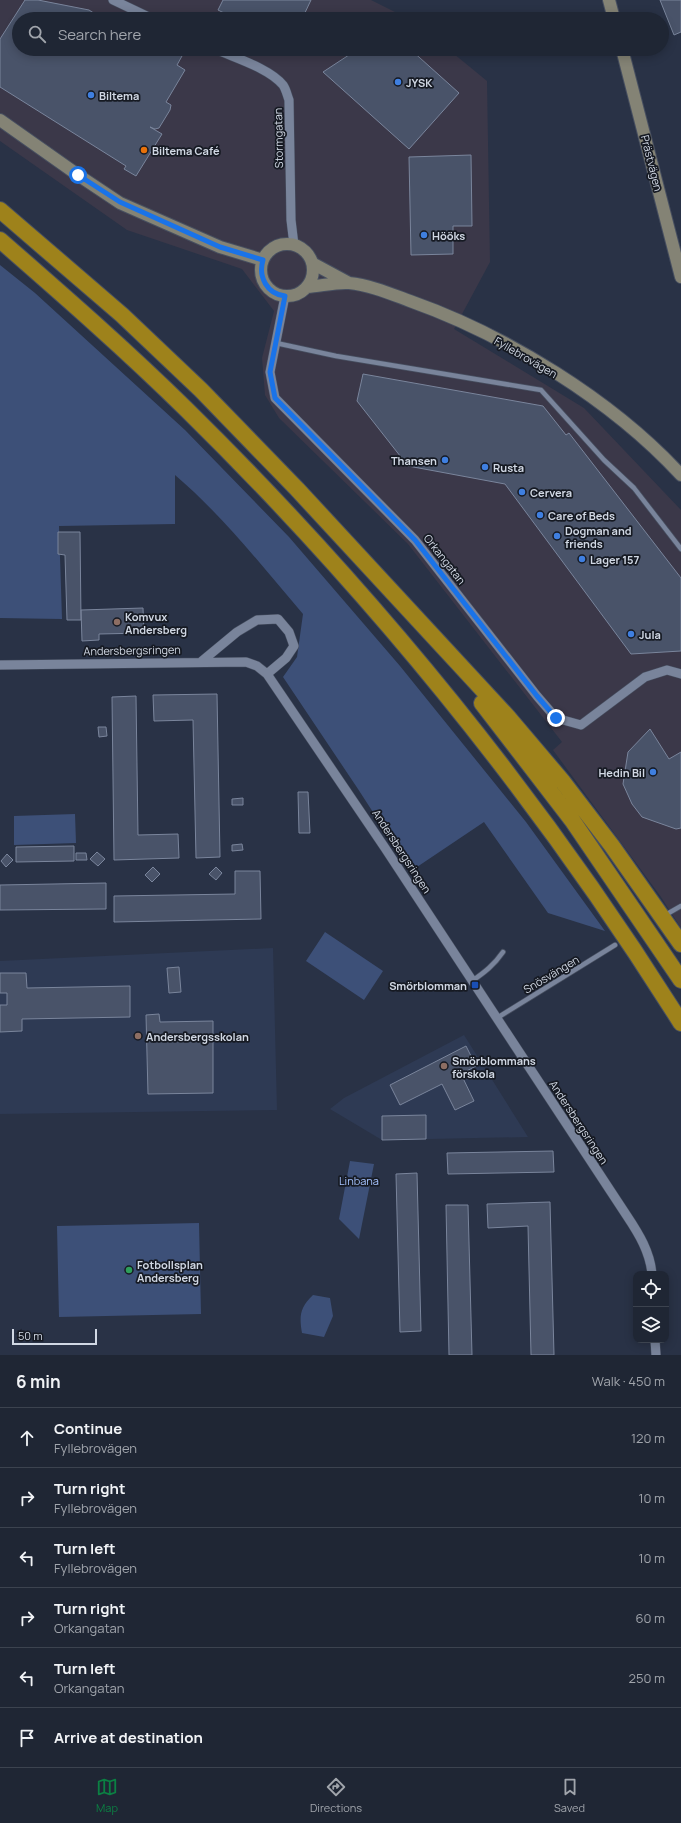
<!DOCTYPE html>
<meta charset="utf-8">
<style>
:root{--surface:#1f2634;--page:#2c3240;--text:#f1f3f6;--muted:#a1a5ac;--line:#3c434f;--accent:#0b8043}
body{margin:0;font-family:Manrope,sans-serif;background:var(--page);color:var(--text)}
.controls{position:absolute;right:12px;bottom:12px;display:grid;overflow:hidden;border-radius:8px;box-shadow:0 2px 10px #0003}
.controls button{width:36px;height:36px;display:grid;place-items:center;padding:0;border:0;border-bottom:1px solid var(--line);background:var(--surface);color:var(--text);font:20px sans-serif}
.scale{position:absolute;left:12px;bottom:10px;width:85px;box-sizing:border-box;padding-left:4px;border:2px solid #d1d8e4;border-top:0;font-size:11px;line-height:14px;white-space:nowrap;color:#d1d8e4;-webkit-text-stroke:3px #161a23;paint-order:stroke}
.stop{position:absolute;width:12px;height:12px;margin:-9px;border:3px solid #1a73e8;border-radius:50%;background:#fff}
.stop.end{background:#1a73e8;border-color:#fff;box-shadow:0 1px 4px #0008}
.list{margin:0;padding:0;list-style:none}
h2{display:flex;justify-content:space-between;align-items:center;height:52px;margin:0;padding:0 16px;font-size:17px}
h2 small{font-size:13px;font-weight:400;color:var(--muted)}
.list li{display:grid;grid-template-columns:26px 1fr auto;gap:12px;align-items:center;box-sizing:border-box;height:60px;padding:0 16px;border-top:1px solid var(--line)}
.list b{display:block;font-size:15px;white-space:nowrap}
.list p{margin:0;font-size:13px;white-space:nowrap;color:var(--muted)}
.list em{font-size:13px;font-style:normal;color:var(--muted)}
.icon{flex:none;width:22px;height:22px;fill:none;stroke:currentColor;stroke-width:2;stroke-linecap:round;stroke-linejoin:round}
.map{position:relative;flex:none;width:681px;height:1355px;overflow:hidden}
.search{position:absolute;background:var(--surface);box-shadow:0 2px 10px #0003;left:12px;right:12px;top:12px;height:44px;display:flex;align-items:center;gap:10px;box-sizing:border-box;padding:0 14px;border-radius:22px;color:var(--muted);font-size:15px}
.sheet{height:412px;background:var(--surface)}
nav{display:flex;justify-content:space-around;align-items:center;box-sizing:border-box;height:56px;border-top:1px solid var(--line);background:var(--surface);font-size:11px;color:var(--muted)}
nav a{display:grid;justify-items:center;gap:2px}
nav .on{color:var(--accent)}
.map>svg:first-child{display:block}
.commercial{fill:#3b3849}
.built{fill:#2e3a54}
.green{fill:#3d5078}
.building{fill:#495369;stroke:#7a859c}
.lines{fill:none;stroke-linecap:round;stroke-linejoin:round}
.lane-casing{stroke:#474f60;stroke-width:6}
.street-casing{stroke:#474f60;stroke-width:10}
.secondary-casing{stroke:#474f60;stroke-width:14}
.highway-casing{stroke:#474f60;stroke-width:18}
.lane{stroke:#79849b;stroke-width:4.5}
.street{stroke:#79849b;stroke-width:9}
.secondary{stroke:#848375;stroke-width:12}
.highway{stroke:#9e821b;stroke-width:16}
.route{stroke:#1a73e8;stroke-width:5}
.shop-dot{fill:#3f7fe0;stroke:#161a23;stroke-width:1.5}
.food-dot{fill:#e8710a;stroke:#161a23;stroke-width:1.5}
.education-dot{fill:#8d6e63;stroke:#161a23;stroke-width:1.5}
.transit-dot{fill:#1a4fb4;stroke:#161a23;stroke-width:1.5}
.leisure-dot{fill:#2e9e5b;stroke:#161a23;stroke-width:1.5}
.labels{text-anchor:middle;dominant-baseline:central;stroke-width:3.5;stroke-linejoin:round;paint-order:stroke}
.poi-label{font-size:11px;font-weight:bold;fill:#d1d8e4;stroke:#161a23;text-anchor:start}
.street-label{font-size:11px;fill:#d1d8e4;stroke:#161a23}
.park-label{font-size:11px;fill:#a5c2fe;stroke:#161a23}
</style>
<div class="map">
<svg width="681" height="1355" viewBox="0 0 681 1355">
<rect width="100%" height="100%" fill="#293246"/>
<!-- commercial -->
<path class="commercial" d="M0,0H371L409,19H19V49H448L487,81L490,262L454,329L584,408L681,510V928L661,897L553,750L562,742L408,544L279,418L265,395L262,358L274,311L242,269L127,230L0,141Z"/>
<!-- built -->
<path class="built" d="M273,948L277,1110L0,1114V961Z
M464,1035L528,1137L382,1140L330,1109L344,1098Z"/>
<!-- green -->
<path class="green" d="M0,265L35,293L185,430L289,537L400,666L526,822L605,931L548,913L484,822L411,871L358,789L283,677L297,657L303,614C262,566 223,516 175,475V524L59,526L62,619L0,618Z
M75,814L76,843L14,845V816Z
M325,932L383,971L364,1000L306,961Z
M350,1161L374,1164L359,1239L339,1219Z
M199,1223L201,1314L59,1317L57,1226Z
M313,1295L330,1298L333,1316L324,1337L302,1333C299,1316 300,1307 313,1295Z"/>
<!-- building -->
<path class="building" d="M25,0H38L89,10L103,19H19V49H170L182,56L177,65L185,70L166,102L171,105L170,110L159,128L155,129L150,127L162,134L136,176L124,169L126,166L0,87V39Z
M223,0H311L302,19H236L218,10Z
M660,0H681V32L674,35Z
M358,49H410L459,93L409,149L323,72Z
M471,155L472,226H453V254L411,255L409,157Z
M363,374L543,406L566,435L569,433L681,578V651L631,654L505,484L408,466L357,401Z
M58,532H80L81,620H67L65,555L58,554Z
M143,608L144,633L99,634V640L82,641L81,610Z
M217,694L220,857L196,858L193,720L154,721L153,695Z
M136,696L138,835L178,834L179,858L114,860L112,697Z
M98,727H106L107,736L99,737Z
M650,729L669,759L681,752V828L676,829L642,817L632,804L623,784L628,752Z
M298,792H308L310,833H299Z
M243,798V805H232V799Z
M242,844L243,850L232,851V845Z
M74,846V861L16,862V847Z
M97,852L105,859L98,866L90,859Z
M76,853H86L87,860H76Z
M7,854L13,860L6,867L1,861Z
M153,867L160,874L152,882L145,875Z
M216,867L222,873L216,880L209,874Z
M235,871H260L261,919L114,922V896L235,894Z
M106,883V909L0,910V885Z
M179,967L181,992L169,993L167,968Z
M0,973H26L27,988L130,986V1017L22,1019V1031L0,1032V1005H7V993H0Z
M159,1014L160,1022L213,1021V1093L148,1094L146,1015Z
M466,1046L476,1066L461,1074L474,1101L455,1110L442,1084L400,1105L390,1085Z
M426,1115V1139L382,1140V1116Z
M553,1151L554,1172L448,1174L447,1153Z
M417,1173L421,1331L400,1332L396,1174Z
M550,1202L554,1355H531L528,1226L488,1228L487,1204Z
M446,1205H468L472,1355H449Z"/>
<g class="lines">
<defs>
<path id="lane" d="M276,343L336,356L541,390L604,460L634,488L681,549
M667,914L681,906
M472,981C485,972 494,965 503,952
M497,1018L615,945"/>
<path id="street" d="M113,0L153,19
M215,49C235,58 269,68 283,85C286,89 287,95 289,100L291,220L294,245
M285,296L270,372L275,398L415,540L537,696L556,718L581,725L645,677L667,670L681,674
M202,661L237,632L257,620L278,619L289,632L294,646L286,658L267,674
M0,665L246,662L257,666L267,674L385,848L627,1216C639,1234 650,1252 652,1274
M655,1340L656,1355"/>
<path id="secondary" d="M609,0L614,19
M622,49L681,277
M0,120L78,175L120,203L220,247L263,260
M261 270a26 26 0 1 1 52 0a26 26 0 1 1-52 0Z
M312,263L349,283
M307,287C321,286 336,282 349,283C370,285 391,294 410,301C506,335 612,400 681,475"/>
<path id="highway" d="M0,210L122,315L201,390L297,489L507,716L563,782L612,846L681,944
M0,240C63,295 126,350 186,409C374,594 541,800 681,1023
M482,703L572,820L681,980"/>
</defs>
<!-- lane casing -->
<use href="#lane" class="lane-casing"/>
<!-- street casing -->
<use href="#street" class="street-casing"/>
<!-- secondary casing -->
<use href="#secondary" class="secondary-casing"/>
<!-- highway casing -->
<use href="#highway" class="highway-casing"/>
<!-- lane -->
<use href="#lane" class="lane"/>
<!-- street -->
<use href="#street" class="street"/>
<!-- secondary -->
<use href="#secondary" class="secondary"/>
<!-- highway -->
<use href="#highway" class="highway"/>
</g>
<g class="lines">
<!-- route -->
<path class="route" d="M78,175L120,202L220,247L263,260C258,277 267,294 285,296L270,372L275,398L415,540L537,696L556,718"/>
</g>
<!-- markers -->
<g class="shop-dot">
<circle cx="398" cy="82" r="4"/>
<circle cx="91" cy="95" r="4"/>
<circle cx="424" cy="235" r="4"/>
<circle cx="445" cy="460" r="4"/>
<circle cx="485" cy="467" r="4"/>
<circle cx="522" cy="492" r="4"/>
<circle cx="540" cy="515" r="4"/>
<circle cx="557" cy="536" r="4"/>
<circle cx="582" cy="559" r="4"/>
<circle cx="631" cy="634" r="4"/>
<circle cx="653" cy="772" r="4"/>
</g>
<circle class="food-dot" cx="144" cy="150" r="4"/>
<g class="education-dot">
<circle cx="117" cy="622" r="4"/>
<circle cx="138" cy="1036" r="4"/>
<circle cx="444" cy="1066" r="4"/>
</g>
<rect class="transit-dot" x="471" y="981" width="8" height="8" rx="2"/>
<circle class="leisure-dot" cx="129" cy="1270" r="4"/>
<g class="labels">
<!-- poi labels -->
<g class="poi-label">
<text x="406" y="82">JYSK</text>
<text x="99" y="95">Biltema</text>
<text x="152" y="150">Biltema Café</text>
<text x="432" y="235">Hööks</text>
<text x="437" y="460" text-anchor="end">Thansen</text>
<text x="493" y="467">Rusta</text>
<text x="530" y="492">Cervera</text>
<text x="548" y="515">Care of Beds</text>
<text x="565" y="530">Dogman and<tspan x="565" dy="13">friends</tspan></text>
<text x="590" y="559">Lager 157</text>
<text x="125" y="616">Komvux<tspan x="125" dy="13">Andersberg</tspan></text>
<text x="639" y="634">Jula</text>
<text x="645" y="772" text-anchor="end">Hedin Bil</text>
<text x="467" y="985" text-anchor="end">Smörblomman</text>
<text x="146" y="1036">Andersbergsskolan</text>
<text x="452" y="1060">Smörblommans<tspan x="452" dy="13">förskola</tspan></text>
<text x="137" y="1264">Fotbollsplan<tspan x="137" dy="13">Andersberg</tspan></text>
</g>
<!-- street labels -->
<g class="street-label">
<text transform="translate(278 138) rotate(-91)">Stormgatan</text>
<text transform="translate(652 163) rotate(76)">Prästvägen</text>
<text transform="translate(526 357) rotate(30)">Fyllebrovägen</text>
<text transform="translate(445 559) rotate(52)">Orkangatan</text>
<text transform="translate(132 650) rotate(-1)">Andersbergsringen</text>
<text transform="translate(402 851) rotate(57)">Andersbergsringen</text>
<text transform="translate(551 974) rotate(-31)">Snösvängen</text>
<text transform="translate(579 1122) rotate(57)">Andersbergsringen</text>
</g>
<!-- park labels -->
<g class="park-label">
<text x="359" y="1180">Linbana</text>
</g>
</g>
</svg>
<div class="controls">
<button><svg class="icon" aria-label="locate" viewBox="0 0 24 24"><circle cx="12" cy="12" r="6"/><path d="M12 2v4M12 18v4M2 12h4M18 12h4"/></svg></button>
<button><svg class="icon" aria-label="layers" viewBox="0 0 24 24"><path d="M12 4l9 5-9 5-9-5zM3 14l9 5 9-5"/></svg></button>
</div>
<div class="scale">50 m</div>
<div class="stop" style="left:78px;top:175px"></div>
<div class="stop end" style="left:556px;top:718px"></div>
<div class="search"><svg class="icon" aria-label="search" viewBox="0 0 24 24"><circle cx="10" cy="10" r="6"/><path d="M15 15l6 6"/></svg>Search here</div>
</div>
<section class="sheet">
<h2>6 min<small>Walk · 450 m</small></h2>
<ul class="list">
<li><svg class="icon" aria-label="ahead" viewBox="0 0 24 24"><path d="M12 20V5M6 11l6-6 6 6"/></svg><div><b>Continue</b><p>Fyllebrovägen</p></div><em>120 m</em></li>
<li><svg class="icon" aria-label="right" viewBox="0 0 24 24"><path d="M7 20v-9h11M14 6l5 5-5 5"/></svg><div><b>Turn right</b><p>Fyllebrovägen</p></div><em>10 m</em></li>
<li><svg class="icon" aria-label="left" viewBox="0 0 24 24"><path d="M17 20v-9H6M10 6l-5 5 5 5"/></svg><div><b>Turn left</b><p>Fyllebrovägen</p></div><em>10 m</em></li>
<li><svg class="icon" aria-label="right" viewBox="0 0 24 24"><path d="M7 20v-9h11M14 6l5 5-5 5"/></svg><div><b>Turn right</b><p>Orkangatan</p></div><em>60 m</em></li>
<li><svg class="icon" aria-label="left" viewBox="0 0 24 24"><path d="M17 20v-9H6M10 6l-5 5 5 5"/></svg><div><b>Turn left</b><p>Orkangatan</p></div><em>250 m</em></li>
<li><svg class="icon" aria-label="arrive" viewBox="0 0 24 24"><path d="M6 21V4h12l-3 4 3 4H6"/></svg><div><b>Arrive at destination</b></div></li>
</ul>
</section>
<nav>
<a class="on"><svg class="icon" aria-label="map" viewBox="0 0 24 24"><path d="M3 6l6-2 6 2 6-2v14l-6 2-6-2-6 2zM9 4v14M15 6v14"/></svg>Map</a>
<a><svg class="icon" aria-label="directions" viewBox="0 0 24 24"><path d="M12 3l9 9-9 9-9-9zM9 14v-3h6M13 9l2 2-2 2"/></svg>Directions</a>
<a><svg class="icon" aria-label="saved" viewBox="0 0 24 24"><path d="M7 4h10v16l-5-4-5 4z"/></svg>Saved</a>
</nav>
